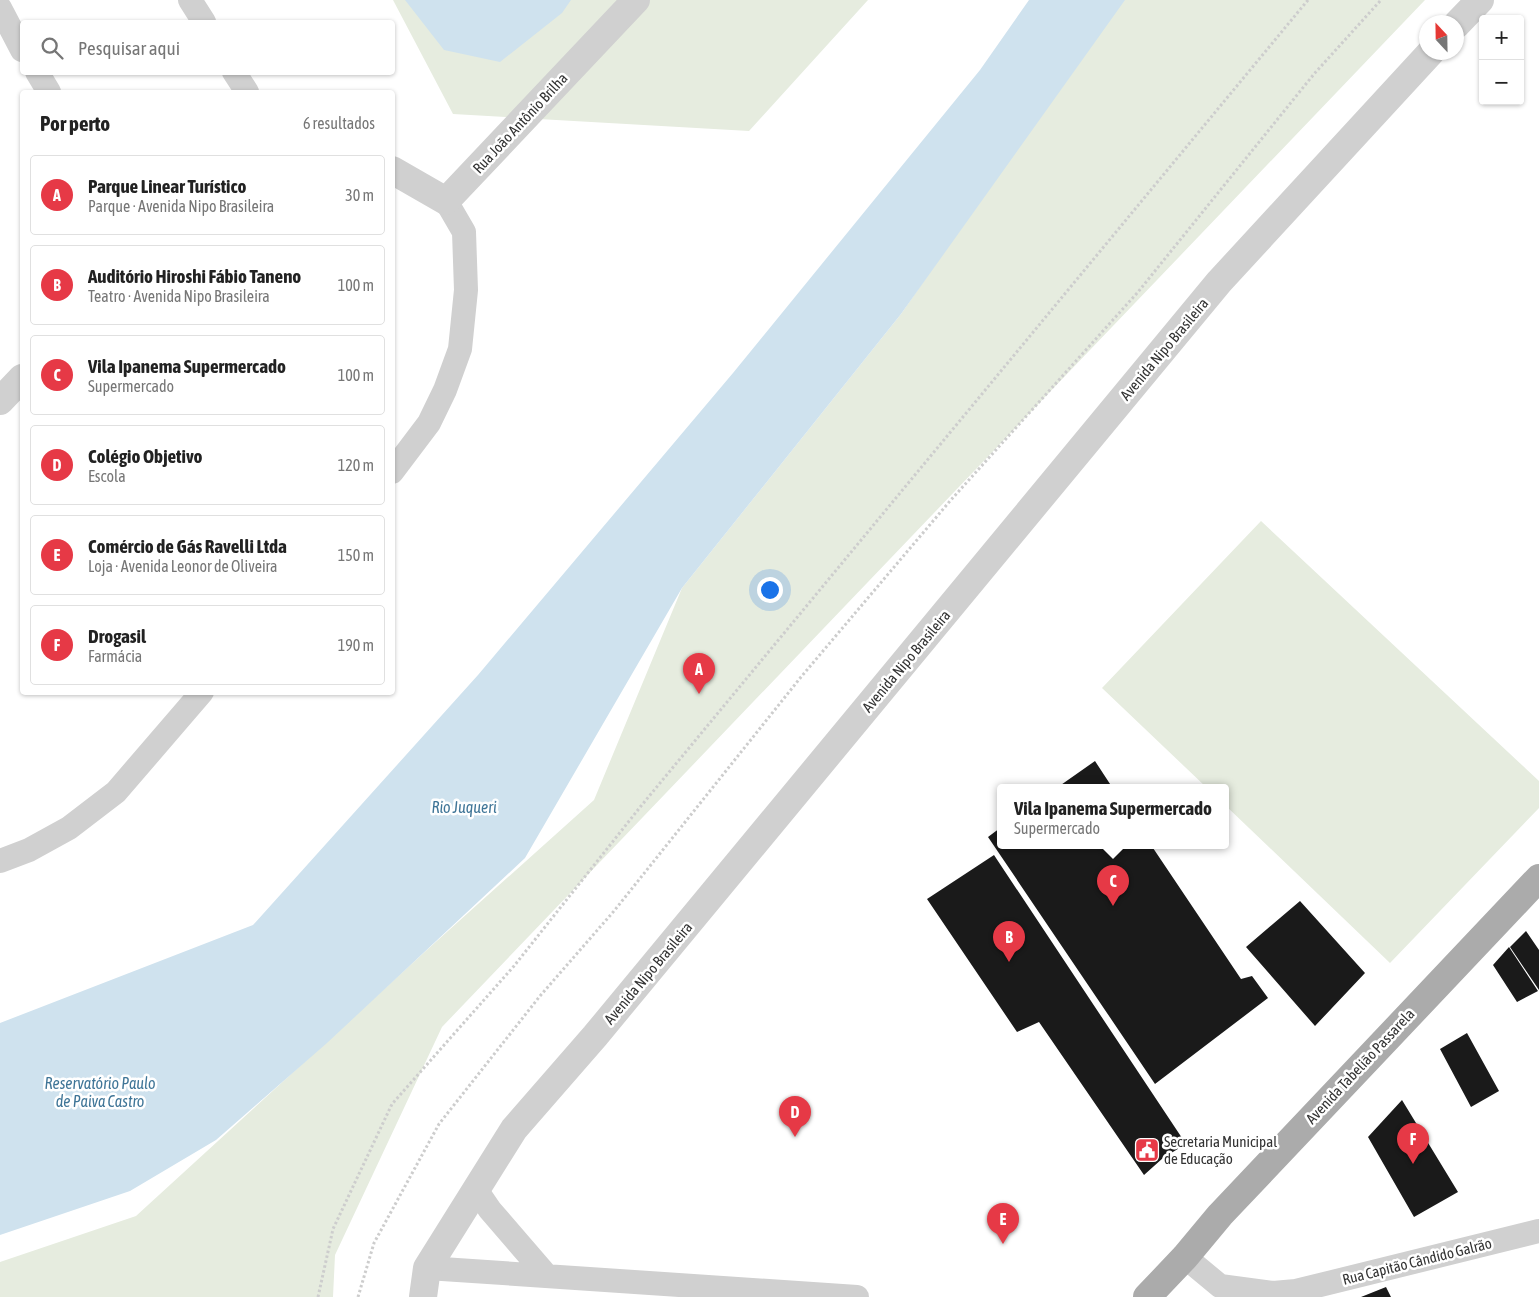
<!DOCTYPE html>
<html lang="pt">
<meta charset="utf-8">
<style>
:root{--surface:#fff;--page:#f6f6f6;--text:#222;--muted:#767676;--line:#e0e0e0;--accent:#e63946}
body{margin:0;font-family:"Asap Condensed",sans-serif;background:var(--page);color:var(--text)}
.controls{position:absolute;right:15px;top:15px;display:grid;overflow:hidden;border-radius:5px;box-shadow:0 1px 4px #0004}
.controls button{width:45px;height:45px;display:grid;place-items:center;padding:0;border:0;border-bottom:1px solid var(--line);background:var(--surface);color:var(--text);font:25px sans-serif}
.compass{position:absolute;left:1419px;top:15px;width:45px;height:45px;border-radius:50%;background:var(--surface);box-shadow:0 1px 4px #0004;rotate:338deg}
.you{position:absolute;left:769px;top:589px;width:18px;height:18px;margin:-12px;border:4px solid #fff;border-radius:50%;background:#1a73e8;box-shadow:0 0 0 8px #1a73e833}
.badge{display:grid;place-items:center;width:32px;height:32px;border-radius:50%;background:var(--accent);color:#fff;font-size:16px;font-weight:700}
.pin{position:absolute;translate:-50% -41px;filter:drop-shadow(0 1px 2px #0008)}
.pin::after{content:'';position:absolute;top:26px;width:18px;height:15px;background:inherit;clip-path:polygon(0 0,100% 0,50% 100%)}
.popup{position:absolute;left:997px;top:784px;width:232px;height:65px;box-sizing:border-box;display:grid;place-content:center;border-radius:5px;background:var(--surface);filter:drop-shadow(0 1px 4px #0005);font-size:16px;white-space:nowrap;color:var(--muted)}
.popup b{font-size:19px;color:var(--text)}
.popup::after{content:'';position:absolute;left:50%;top:100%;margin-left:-10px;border:10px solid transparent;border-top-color:var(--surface)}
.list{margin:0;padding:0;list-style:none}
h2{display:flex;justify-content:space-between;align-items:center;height:65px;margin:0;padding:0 20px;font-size:21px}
h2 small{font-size:16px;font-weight:400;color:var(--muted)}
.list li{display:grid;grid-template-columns:32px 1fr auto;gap:15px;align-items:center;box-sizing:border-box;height:80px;margin:0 10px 10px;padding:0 10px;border:1px solid var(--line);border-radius:5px}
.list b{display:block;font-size:19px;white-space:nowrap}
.list p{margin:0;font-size:16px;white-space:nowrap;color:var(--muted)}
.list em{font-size:16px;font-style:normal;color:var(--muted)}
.icon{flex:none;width:28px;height:28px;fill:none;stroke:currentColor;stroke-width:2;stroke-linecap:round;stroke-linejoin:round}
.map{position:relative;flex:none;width:1539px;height:1297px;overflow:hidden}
.search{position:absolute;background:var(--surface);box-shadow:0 1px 4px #0004;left:20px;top:20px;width:375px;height:55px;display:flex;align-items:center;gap:12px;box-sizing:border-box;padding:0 18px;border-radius:5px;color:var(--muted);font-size:19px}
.panel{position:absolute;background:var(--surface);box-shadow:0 1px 4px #0004;left:20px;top:90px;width:375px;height:605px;border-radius:5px}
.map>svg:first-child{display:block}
.green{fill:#e6ecdf}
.water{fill:#cfe2ee}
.building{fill:#1a1a1a}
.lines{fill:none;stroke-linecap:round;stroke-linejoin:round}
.path{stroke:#cdcdcd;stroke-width:3;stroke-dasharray:2.5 2.5;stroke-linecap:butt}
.minor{stroke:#d0d0d0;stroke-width:24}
.tertiary{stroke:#d0d0d0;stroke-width:28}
.primary{stroke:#ababab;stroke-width:28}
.labels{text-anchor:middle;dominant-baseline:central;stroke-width:5;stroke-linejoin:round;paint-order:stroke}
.street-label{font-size:15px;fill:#333;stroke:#fff}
.poi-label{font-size:15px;fill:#333;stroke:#fff;text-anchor:start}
.water-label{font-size:16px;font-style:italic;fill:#3f7597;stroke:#fff}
</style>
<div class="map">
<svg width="1539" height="1297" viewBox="0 0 1539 1297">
<rect width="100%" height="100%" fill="#fff"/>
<!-- green -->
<path class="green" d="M393,0H868L749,131L453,114Z
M1119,0H1425L442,1027L335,1255L333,1297H0V1262L136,1216L429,948L594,800L682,588L901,314Z
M1261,521L1539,781V808L1390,963L1226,806V787H1206L1102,688Z"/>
<!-- water -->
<path class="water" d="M405,0H571L562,13L500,62L444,50Z
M1029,0H1125L901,314L682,588L525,858L327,1043L216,1140L130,1191L0,1235V1023L253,925L478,675L733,373L980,70Z"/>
<!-- building -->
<path class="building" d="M1095,761L1112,787H1058Z
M1000,828V845H1151L1241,979L1252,976L1268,998L1155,1084L988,837Z
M994,855L1186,1144L1163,1158L1144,1175L1039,1022L1017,1032L927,899Z
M1300,901L1365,973L1315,1026L1246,947Z
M1526,931L1539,950V990L1510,947Z
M1509,947L1538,991L1517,1002L1493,965Z
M1467,1033L1499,1091L1471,1107L1440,1049Z
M1402,1100L1458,1192L1414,1217L1368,1137Z
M1386,1287L1391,1297H1361Z"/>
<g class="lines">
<!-- path -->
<path class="path" d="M318,1297L333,1229L392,1104L514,966L641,806L1308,0
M358,1297L374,1243L439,1124L540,996L614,911L801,677L950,501L1138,292L1314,74L1381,0"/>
<!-- minor -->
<path class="minor" d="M190,0L204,22
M0,8L22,50
M37,72L49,92
M234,72L247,92
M392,472L429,423L445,390L460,349L466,290L464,232L446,201
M0,861L29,850L69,828L116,792L202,692
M477,1191L490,1210L547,1276
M1185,1257L1220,1286L1273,1293L1296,1291L1539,1231
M427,1268L857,1297"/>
<!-- tertiary -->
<path class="tertiary" d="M1456,25L1480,0
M392,170L446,201L636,0
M0,401L22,378
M423,1297L427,1268L514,1129L595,1036L1219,282L1431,52"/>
<!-- primary -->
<path class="primary" d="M1147,1297L1185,1257L1220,1215L1539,878"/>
</g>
<!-- icons -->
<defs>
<symbol id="civic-square" viewBox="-11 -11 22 22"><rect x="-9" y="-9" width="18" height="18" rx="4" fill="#e63946" stroke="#fff"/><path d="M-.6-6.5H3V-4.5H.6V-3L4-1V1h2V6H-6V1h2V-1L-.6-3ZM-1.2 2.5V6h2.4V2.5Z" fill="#fff"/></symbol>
</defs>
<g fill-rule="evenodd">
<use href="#civic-square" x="1133" y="1136" width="28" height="28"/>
</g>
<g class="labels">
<!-- street labels -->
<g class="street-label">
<text transform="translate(520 123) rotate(-47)">Rua João Antônio Brilha</text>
<text transform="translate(1164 349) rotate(-50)">Avenida Nipo Brasileira</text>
<text transform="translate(906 661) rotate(-50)">Avenida Nipo Brasileira</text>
<text transform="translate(648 973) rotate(-50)">Avenida Nipo Brasileira</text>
<text transform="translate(1360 1066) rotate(-47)">Avenida Tabelião Passarela</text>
<text transform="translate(1417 1261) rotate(-14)">Rua Capitão Cândido Galrão</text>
</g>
<!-- poi labels -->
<g class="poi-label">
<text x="1164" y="1141">Secretaria Municipal<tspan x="1164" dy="17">de Educação</tspan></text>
</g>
<!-- water labels -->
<g class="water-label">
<text x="464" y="807">Rio Juqueri</text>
<text x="100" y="1083">Reservatório Paulo<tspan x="100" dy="18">de Paiva Castro</tspan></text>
</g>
</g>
</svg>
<div class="controls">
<button>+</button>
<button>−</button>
</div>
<svg class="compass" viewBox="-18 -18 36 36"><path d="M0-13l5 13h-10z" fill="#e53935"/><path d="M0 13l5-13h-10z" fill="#767676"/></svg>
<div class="you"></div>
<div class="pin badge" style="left:699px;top:694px">A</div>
<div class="pin badge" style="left:1009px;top:962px">B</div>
<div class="pin badge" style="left:1113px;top:906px">C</div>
<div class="popup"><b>Vila Ipanema Supermercado</b>Supermercado</div>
<div class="pin badge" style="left:795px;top:1137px">D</div>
<div class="pin badge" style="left:1003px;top:1244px">E</div>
<div class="pin badge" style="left:1413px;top:1164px">F</div>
<div class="search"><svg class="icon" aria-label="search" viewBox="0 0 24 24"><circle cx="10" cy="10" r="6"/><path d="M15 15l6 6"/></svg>Pesquisar aqui</div>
<section class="panel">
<h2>Por perto<small>6 resultados</small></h2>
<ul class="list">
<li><span class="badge">A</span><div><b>Parque Linear Turístico</b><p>Parque · Avenida Nipo Brasileira</p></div><em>30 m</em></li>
<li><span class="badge">B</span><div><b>Auditório Hiroshi Fábio Taneno</b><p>Teatro · Avenida Nipo Brasileira</p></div><em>100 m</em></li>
<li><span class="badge">C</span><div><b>Vila Ipanema Supermercado</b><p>Supermercado</p></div><em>100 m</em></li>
<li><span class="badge">D</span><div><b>Colégio Objetivo</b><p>Escola</p></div><em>120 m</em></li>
<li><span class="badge">E</span><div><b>Comércio de Gás Ravelli Ltda</b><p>Loja · Avenida Leonor de Oliveira</p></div><em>150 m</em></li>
<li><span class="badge">F</span><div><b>Drogasil</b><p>Farmácia</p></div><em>190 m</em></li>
</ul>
</section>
</div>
